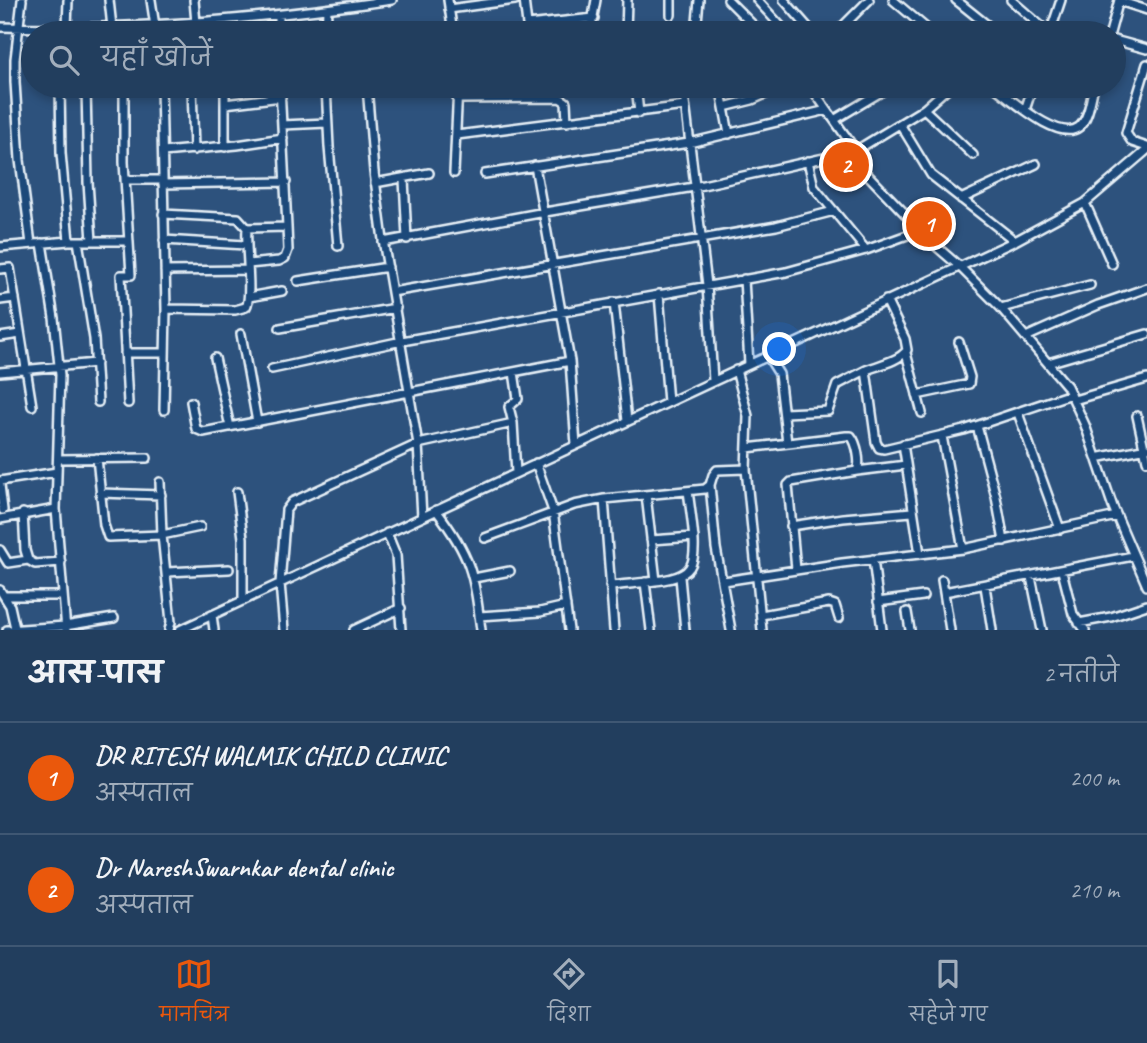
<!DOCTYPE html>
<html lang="hi">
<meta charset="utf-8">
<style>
:root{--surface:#223e5e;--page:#2e4967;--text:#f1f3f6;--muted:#a2aebc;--line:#3f5773;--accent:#ea580c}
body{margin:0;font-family:Caveat,"Playpen Sans Deva",sans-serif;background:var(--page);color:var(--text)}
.you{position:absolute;left:780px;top:350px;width:24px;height:24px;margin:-18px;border:5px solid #fff;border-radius:50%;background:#1a73e8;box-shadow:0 0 0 10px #1a73e833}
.badge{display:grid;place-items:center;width:46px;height:46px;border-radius:50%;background:var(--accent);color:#fff;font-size:23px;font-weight:700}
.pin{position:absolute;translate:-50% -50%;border:4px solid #fff;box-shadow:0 2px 7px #0006}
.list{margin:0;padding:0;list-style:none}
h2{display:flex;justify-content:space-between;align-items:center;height:91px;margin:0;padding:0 28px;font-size:30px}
h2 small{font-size:23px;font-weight:400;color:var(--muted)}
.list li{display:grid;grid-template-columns:46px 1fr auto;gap:21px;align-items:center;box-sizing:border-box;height:112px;padding:0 28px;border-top:2px solid var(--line)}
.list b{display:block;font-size:26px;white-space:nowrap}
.list p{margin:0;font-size:23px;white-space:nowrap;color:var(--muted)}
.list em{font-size:23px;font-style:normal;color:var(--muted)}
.icon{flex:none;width:38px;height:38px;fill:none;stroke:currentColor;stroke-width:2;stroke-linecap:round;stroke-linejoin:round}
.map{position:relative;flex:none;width:1147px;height:630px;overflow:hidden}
.search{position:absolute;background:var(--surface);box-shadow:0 4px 10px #0003;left:21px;right:21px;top:21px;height:77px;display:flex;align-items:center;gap:18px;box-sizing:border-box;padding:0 24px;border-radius:38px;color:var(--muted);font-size:26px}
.sheet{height:315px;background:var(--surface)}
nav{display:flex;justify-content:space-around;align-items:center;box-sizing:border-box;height:98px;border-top:2px solid var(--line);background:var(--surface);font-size:19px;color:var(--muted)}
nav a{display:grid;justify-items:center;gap:4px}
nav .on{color:var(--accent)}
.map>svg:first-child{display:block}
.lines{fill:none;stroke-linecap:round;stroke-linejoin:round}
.minor-casing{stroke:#e8f1f8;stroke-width:12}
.minor{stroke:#1f4a7a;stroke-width:7}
</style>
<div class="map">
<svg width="1147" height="630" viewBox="0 0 1147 630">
<rect width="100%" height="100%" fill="#2d527d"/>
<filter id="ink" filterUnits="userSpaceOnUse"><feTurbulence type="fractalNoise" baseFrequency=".0143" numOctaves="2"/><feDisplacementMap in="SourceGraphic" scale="14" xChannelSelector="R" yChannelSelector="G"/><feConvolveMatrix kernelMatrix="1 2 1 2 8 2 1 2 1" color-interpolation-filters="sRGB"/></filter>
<g filter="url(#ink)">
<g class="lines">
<defs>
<path id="minor" d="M22,0L15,59V82L20,160L31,244
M109,0L112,27
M151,0L156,33
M194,0L196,23
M448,0L453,33
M524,0L528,33
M671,0V15
M728,0L761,33
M757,0L787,33
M784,0L813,33
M893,0L932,33
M956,0L997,33
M1011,0L1049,33
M1119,1L1147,10
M449,9L515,0
M279,16V33
M527,25L594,18
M0,27C132,31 262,19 392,0
M67,28L68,0
M326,33L327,10
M590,33L596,0
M626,33L627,0
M696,33L699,0
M836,33L869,0
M1050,33L1061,0
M1110,33L1119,0
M1114,40L1147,49
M1147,64L1126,133L1132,142L1147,147
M60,86L61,153L69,241
M86,86L88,182L92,241
M124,86V162L131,275H121L128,403
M161,86L166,309L164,410
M192,86L194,150
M326,86L329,147L338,246
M367,86L374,172L383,240L418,444L422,517
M636,86L639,113
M683,86L707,285L713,381
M720,86L729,134
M810,86L852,145L865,172L937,247L959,266L1001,308L1067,386L1085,425L1113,507L1147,586
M993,86C1010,98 1059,143 1079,127C1089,119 1091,97 1094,86
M326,90L367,86
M458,99L560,98L566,102L567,122
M225,104L281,97
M724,107L752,100L784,86
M924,109L973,155
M1025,110L1033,86
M834,120L891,86
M900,124L931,175L1015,241
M282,125L327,123
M457,135L685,106
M225,147V86
M163,152L237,145L283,138
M808,161L814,187L866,250
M535,166L570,361L576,445
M454,173L458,86
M485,174L689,143L827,110
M404,179L407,239
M125,180H163
M375,183L429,173
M163,184L286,182
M961,199L1036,164
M1085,203L1112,264
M163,214L238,218L247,228C245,246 253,296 246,307L235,310L166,309
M247,228L287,227L280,86
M164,240L245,245
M78,241L94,339L98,402
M383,242L545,212L694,187L855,151L924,109L950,86
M42,243L54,318L60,375L56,509L66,630
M0,247L69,241H129
M248,264L279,261L285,258L288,250L287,227
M0,269L10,268L32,406
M165,271L248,270
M744,279L749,364
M298,281L388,267
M392,292L776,226L834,211
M659,294L668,402
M249,297L282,291
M0,300L15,298
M886,300L905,339L907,350C899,361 879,365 866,370L876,442L879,448L884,449L964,430L1071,394
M614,302L627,421
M1001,308L1090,285
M280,328L396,308
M241,334L257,422
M0,337L20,334
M1026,337L1098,305L1147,288
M125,353H165
M906,353L922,413
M767,355L779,374L787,443
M215,358L230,427
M1048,363L1147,334
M272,369L402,341L786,272L866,250L921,230
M736,370L748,416L746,469L762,630
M0,372L96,363
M514,372L518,399L509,407L513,423L516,473
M917,395L969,384L970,377L959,342
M1074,400L1147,379
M191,402L196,429L203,432L570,361
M784,413L828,411L837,385L866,370
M1018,413L1060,529
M1137,416L1147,461
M977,426L996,497L1004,541
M942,436L963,549
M903,444L920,554
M747,448L846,436H851C857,443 861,463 857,471L791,482L788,485L796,569
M97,458L104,525L108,537L162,535L200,527
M1096,458L1147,448
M58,459L147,458
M536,463L553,511L569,630
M857,471L906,465
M0,481L57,472
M160,482L162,535L171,622L169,630
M0,485L3,510
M710,485L716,548L731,630
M237,492L243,538V601
M100,493L161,495
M646,495L656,581
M604,499L614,630
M436,510C471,556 474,574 481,630
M23,513L25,550L28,560L35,564L61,562
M0,519L56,509
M791,526L843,518L912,512
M387,533L396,555L401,630
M485,538L574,505L604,499L705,489L710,485L713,475L717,470L746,469
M651,540L694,537
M0,550L8,563L28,560
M873,559L882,630
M1062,571L1073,614L1085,630
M167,572L229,569
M680,577L685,630
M1031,577L1042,630
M474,578L510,571
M942,580L950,630
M724,581L842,563L963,549L1117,516
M645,582L651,630
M610,586C701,576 701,584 688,491
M985,586L992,630
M0,590L10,606L15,628
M944,592L1133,556
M5,596H63
M878,602L923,596
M907,612L910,630
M212,615L214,630
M761,615L829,603L835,605L839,618
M479,616L540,612L566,606
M1079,623L1111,617L1147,605
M7,630L65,626L114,618
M180,630L1015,241L1085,203L1147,150
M284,630L280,583L286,510L292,502L418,444L513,423
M354,630L401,608"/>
</defs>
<!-- minor casing -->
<use href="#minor" class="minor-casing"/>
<!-- minor -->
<use href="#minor" class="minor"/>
</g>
</g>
</svg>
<div class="you"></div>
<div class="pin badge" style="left:929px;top:224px">1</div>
<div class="pin badge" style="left:846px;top:165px">2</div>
<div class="search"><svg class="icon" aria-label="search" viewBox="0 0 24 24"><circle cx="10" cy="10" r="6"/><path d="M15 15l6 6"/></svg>यहाँ खोजें</div>
</div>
<section class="sheet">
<h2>आस-पास<small>2 नतीजे</small></h2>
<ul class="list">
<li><span class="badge">1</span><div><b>DR RITESH WALMIK CHILD CLINIC</b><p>अस्पताल</p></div><em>200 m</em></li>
<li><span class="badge">2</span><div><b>Dr NareshSwarnkar dental clinic</b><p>अस्पताल</p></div><em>210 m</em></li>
</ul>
</section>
<nav>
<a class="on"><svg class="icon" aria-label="map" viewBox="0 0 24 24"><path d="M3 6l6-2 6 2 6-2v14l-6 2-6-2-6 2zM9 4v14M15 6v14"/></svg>मानचित्र</a>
<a><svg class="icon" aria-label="directions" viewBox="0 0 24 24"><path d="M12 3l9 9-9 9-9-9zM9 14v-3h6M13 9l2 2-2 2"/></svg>दिशा</a>
<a><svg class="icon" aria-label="saved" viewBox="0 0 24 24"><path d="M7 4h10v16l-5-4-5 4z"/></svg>सहेजे गए</a>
</nav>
